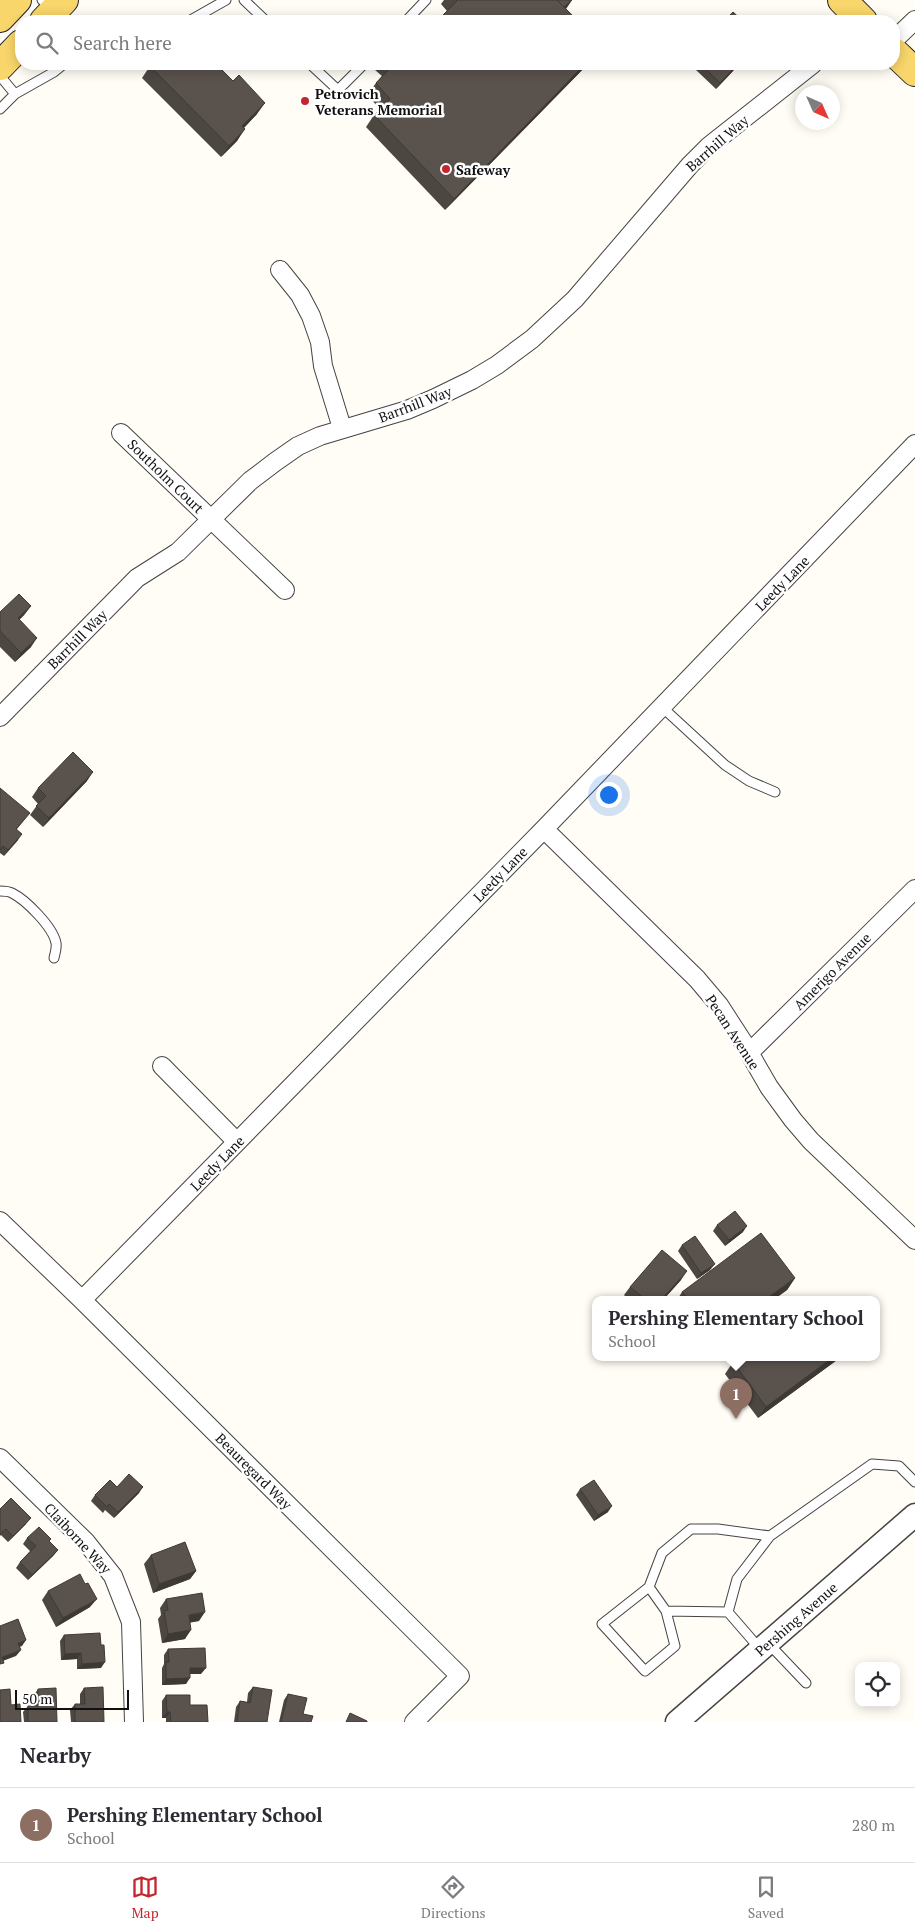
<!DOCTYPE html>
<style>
:root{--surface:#fff;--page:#f7f7f7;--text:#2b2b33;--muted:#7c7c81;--line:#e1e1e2;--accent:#c4262e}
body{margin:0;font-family:"PT Serif",serif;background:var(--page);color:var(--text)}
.controls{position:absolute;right:15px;bottom:15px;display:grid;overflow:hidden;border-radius:10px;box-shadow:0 2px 12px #0003}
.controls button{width:45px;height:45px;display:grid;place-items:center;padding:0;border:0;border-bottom:1px solid var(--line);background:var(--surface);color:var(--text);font:25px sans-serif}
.compass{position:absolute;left:795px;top:85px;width:45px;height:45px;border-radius:50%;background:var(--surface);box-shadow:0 2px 12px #0003;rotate:135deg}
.scale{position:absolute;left:15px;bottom:12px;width:114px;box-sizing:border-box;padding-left:5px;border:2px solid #111;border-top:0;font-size:14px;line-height:18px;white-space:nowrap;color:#111;-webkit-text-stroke:4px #fff;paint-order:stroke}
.you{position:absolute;left:608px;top:794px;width:18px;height:18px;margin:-12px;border:4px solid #fff;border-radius:50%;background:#1a73e8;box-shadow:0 0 0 8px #1a73e833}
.badge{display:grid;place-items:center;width:32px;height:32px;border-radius:50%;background:var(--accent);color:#fff;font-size:16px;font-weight:700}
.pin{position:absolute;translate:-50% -41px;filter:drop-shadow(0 1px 2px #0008)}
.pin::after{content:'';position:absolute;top:26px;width:18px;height:15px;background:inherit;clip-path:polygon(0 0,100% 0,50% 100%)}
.popup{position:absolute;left:592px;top:1296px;width:288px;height:65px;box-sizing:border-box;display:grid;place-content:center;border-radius:10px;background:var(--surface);filter:drop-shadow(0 1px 4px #0005);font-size:16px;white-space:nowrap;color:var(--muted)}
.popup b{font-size:19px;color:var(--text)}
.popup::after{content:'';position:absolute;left:50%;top:100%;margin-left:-10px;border:10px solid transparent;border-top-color:var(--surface)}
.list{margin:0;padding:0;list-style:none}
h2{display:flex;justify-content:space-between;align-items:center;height:65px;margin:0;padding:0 20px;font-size:21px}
h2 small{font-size:16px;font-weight:400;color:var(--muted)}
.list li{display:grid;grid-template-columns:32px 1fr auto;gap:15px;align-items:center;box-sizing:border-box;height:75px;padding:0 20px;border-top:1px solid var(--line)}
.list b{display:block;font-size:19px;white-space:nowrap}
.list p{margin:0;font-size:16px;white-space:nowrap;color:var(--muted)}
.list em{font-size:16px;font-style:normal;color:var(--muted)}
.icon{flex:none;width:28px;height:28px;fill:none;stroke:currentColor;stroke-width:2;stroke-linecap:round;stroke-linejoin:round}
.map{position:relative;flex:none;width:915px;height:1722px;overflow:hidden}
.search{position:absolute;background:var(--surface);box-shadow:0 2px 12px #0003;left:15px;right:15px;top:15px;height:55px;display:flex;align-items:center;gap:12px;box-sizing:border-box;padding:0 18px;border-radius:20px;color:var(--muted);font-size:19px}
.sheet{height:140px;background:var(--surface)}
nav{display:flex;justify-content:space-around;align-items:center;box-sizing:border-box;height:70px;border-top:1px solid var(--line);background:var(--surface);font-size:14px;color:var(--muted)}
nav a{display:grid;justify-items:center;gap:2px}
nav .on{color:var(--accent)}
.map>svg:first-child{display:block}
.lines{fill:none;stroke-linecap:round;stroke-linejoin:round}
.service-casing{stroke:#444;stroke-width:11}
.minor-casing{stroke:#444;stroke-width:20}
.tertiary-casing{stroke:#444;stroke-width:25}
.primary-casing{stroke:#222;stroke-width:30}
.service{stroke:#fff;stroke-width:9}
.minor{stroke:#fff;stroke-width:18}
.tertiary{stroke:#fff;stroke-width:22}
.primary{stroke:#f9d66b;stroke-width:28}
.wall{fill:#4d4742}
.shaded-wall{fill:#3f3936}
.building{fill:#5a524d;stroke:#3f3936}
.poi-dot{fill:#c4262e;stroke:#fff;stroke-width:2}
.labels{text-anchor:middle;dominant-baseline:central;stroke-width:5;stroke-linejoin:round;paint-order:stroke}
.poi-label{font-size:14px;font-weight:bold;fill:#111;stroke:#fff;text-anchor:start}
.street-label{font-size:14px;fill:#111;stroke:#fff}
</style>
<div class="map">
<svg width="915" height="1722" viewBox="0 0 915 1722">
<rect width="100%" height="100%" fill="#fffdf5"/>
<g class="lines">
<defs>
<path id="service" d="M42,0L64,21
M244,0L266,21
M189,21L226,0
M406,21L426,0
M310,64L338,90L364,64
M0,76L15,94
M0,109L15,94L54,72L64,64
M662,707L725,765L749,781L775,792
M0,891C4,891 8,891 12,893C26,900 53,927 56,943C57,948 55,953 54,958
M649,1587L602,1624L645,1671L675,1646L666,1611
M728,1612L666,1611L649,1587L662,1553L691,1529H718L770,1536
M768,1643L806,1683
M760,1649L728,1612L737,1579L770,1536L872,1464L899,1466L915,1482"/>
<path id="minor" d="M894,40L915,20
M280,270L300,295L311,316L320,342L323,366L342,428
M121,433L285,590
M0,717L137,578L178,552L250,481L275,462L298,446L320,436L407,410L433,399L472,380L497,365L532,339L575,299L690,165L709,146L813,64
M544,829L697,979L719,1005L743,1042L769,1087L793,1120L811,1141L915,1240
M749,1053L915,889
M162,1066L237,1142
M0,1221L82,1300L460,1676L414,1722
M82,1300L544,829L915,444
M0,1458L86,1542L113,1576L131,1622L134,1722"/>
<path id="tertiary" d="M677,1722L915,1515"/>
<path id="primary" d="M842,0L863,21
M0,18L17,0
M44,21L64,0
M894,52L915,72
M0,66L21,44"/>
</defs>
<!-- service casing -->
<use href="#service" class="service-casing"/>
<!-- minor casing -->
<use href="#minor" class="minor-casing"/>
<!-- tertiary casing -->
<use href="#tertiary" class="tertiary-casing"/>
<!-- primary casing -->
<use href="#primary" class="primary-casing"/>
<!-- service -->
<use href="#service" class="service"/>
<!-- minor -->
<use href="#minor" class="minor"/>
<!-- tertiary -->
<use href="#tertiary" class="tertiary"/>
<!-- primary -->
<use href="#primary" class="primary"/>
</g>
<!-- wall -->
<path class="wall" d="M444,0H572L566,9L447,11L441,4Z
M379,64H588L445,210L366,127L374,115L380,109L367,95L376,83L382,76L375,70Z
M701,64H738L733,71L716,89L696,70Z
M150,66L257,114L244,128L237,141L221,157L142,78Z
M31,606L24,615L19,620L31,647L15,662L0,647V612Z
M87,781L43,827L30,815L38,804L32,797L38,788Z
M0,788L25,819L17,829L18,840L4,856L0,853Z
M717,1225L743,1232L725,1246L713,1231Z
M682,1245L710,1270L697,1279L678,1251Z
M795,1278L787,1290L773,1300H677L682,1292Z
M681,1280L663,1300H629L624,1295L630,1287Z
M837,1360L758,1418L725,1374L733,1362Z
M117,1487L139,1493L114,1518L105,1510L103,1513L91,1501L95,1495Z
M580,1489L608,1512L594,1521L576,1495Z
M0,1509L26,1524L8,1542L1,1535L0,1536Z
M27,1538L51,1539L49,1541L58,1550L53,1556L28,1580L16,1568L20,1562L30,1551L23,1544Z
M151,1555L196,1571L190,1579L153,1593L144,1564Z
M48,1591L90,1607L56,1627L42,1600Z
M166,1599L199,1621L190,1622L185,1639L162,1643L158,1619L161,1615L160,1608Z
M64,1635L101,1668L77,1669V1659L61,1660L60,1641Z
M168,1649L201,1674H190L186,1684L162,1685V1668L164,1664V1655Z
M253,1687L267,1722H234L236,1707L240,1701L247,1702L248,1693Z
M84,1688L104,1722H71L70,1710L75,1704H80V1694Z
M38,1689L57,1722H24L23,1712L28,1706H34V1695Z
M288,1694L303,1714L311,1722H279L284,1700Z
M166,1695L190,1705L208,1722H166V1718H162V1701Z"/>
<!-- shaded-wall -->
<path class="shaded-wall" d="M572,0L567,7L555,18L562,9Z
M585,64H588L445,210L454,199Z
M737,65L733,71L716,89L720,83Z
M265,103L257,114L234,138L242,126Z
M245,129L237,141L221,157L229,146Z
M31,606L24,615L12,627L18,618Z
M37,638L31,647L15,662L21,653Z
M93,772L87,781L43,827L49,818Z
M22,834L18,840L4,856L8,850Z
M747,1226L743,1232L725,1246L729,1240Z
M715,1264L710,1270L697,1279L701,1273Z
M687,1271L681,1280L663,1300H661Z
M795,1278L787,1290L773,1300H765Z
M832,1358H838L837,1360L758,1418L766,1407Z
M143,1487L139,1493L114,1518L118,1512Z
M612,1506L608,1512L594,1521L598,1515Z
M31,1518L26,1524L8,1542L13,1536Z
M58,1550L53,1556L28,1580L32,1575Z
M196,1571L190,1579L153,1593L159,1584Z
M97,1599L90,1607L56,1627L63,1618Z
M205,1612L199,1621L183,1624L189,1615Z
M191,1630L185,1639L162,1643L168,1634Z
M26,1640L22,1646L14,1649L18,1643Z
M21,1650L16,1656L0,1662L2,1657Z
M81,1653L77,1659L61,1660L65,1654Z
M105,1662L101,1668L77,1669L82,1664Z
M190,1668H206L201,1674H186Z
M190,1678L186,1684L162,1685L166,1679Z
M167,1712H170L166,1718H162Z"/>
<!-- building -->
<path class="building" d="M456,0H557L578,21H437L457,1Z
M557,0H572L564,7Z
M733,12L743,21H724Z
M153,64H216L233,81L239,75L265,103L242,126L245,129L229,146L150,66Z
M390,64H585L454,199L374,115L390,99L376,83L392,66Z
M701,64H736L737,65L720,83Z
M19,594L31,606L18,618L37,638L21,653L0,631V612Z
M73,752L93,772L49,818L36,806L46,796L38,788Z
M0,788L30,813L16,829L22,834L8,850L3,846L0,850Z
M735,1211L747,1226L729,1240L717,1225Z
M761,1233L795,1278L765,1300H689L682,1292Z
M695,1236L715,1264L701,1273L682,1245Z
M662,1250L687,1271L661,1300H646L630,1287Z
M739,1358H832L766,1407L733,1362Z
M129,1474L143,1487L118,1512L109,1504L107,1507L95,1495L110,1480L117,1487Z
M594,1480L612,1506L598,1515L580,1489Z
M11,1498L31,1518L13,1536L6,1529L0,1534V1509Z
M39,1527L51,1539L49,1541L58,1550L32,1575L20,1562L36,1546L27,1538Z
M185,1542L196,1571L159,1584L151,1555Z
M80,1574L85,1584L88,1583L97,1599L63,1618L48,1591Z
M202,1593L205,1612L189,1615L191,1630L168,1634L164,1611L168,1610L166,1599Z
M18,1619L26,1640L18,1643L21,1650L2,1657L4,1663L0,1664V1626Z
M100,1633L101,1645H104L105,1662L82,1664L81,1653L65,1654L64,1635Z
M205,1648L206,1668H190V1678L166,1679V1662H169L168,1649Z
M103,1687L104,1722H75V1704H85L84,1688Z
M253,1687L272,1690L267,1722H237L240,1701L250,1703Z
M56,1688L57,1722H28V1706H38V1689Z
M10,1689L11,1705L20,1704L21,1722H0V1690Z
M288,1694L307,1698L303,1714L313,1716L311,1722H281Z
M166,1695H190V1705H207L208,1722H171L170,1712H167Z
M350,1713L367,1721V1722H346Z"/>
<!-- markers -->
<g class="poi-dot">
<circle cx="305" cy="101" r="5"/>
<circle cx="446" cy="169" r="5"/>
</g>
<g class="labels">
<!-- poi labels -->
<g class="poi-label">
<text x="315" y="93">Petrovich<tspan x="315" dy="16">Veterans Memorial</tspan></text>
<text x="456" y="169">Safeway</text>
</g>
<!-- street labels -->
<g class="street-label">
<text transform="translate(717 143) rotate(-41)">Barrhill Way</text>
<text transform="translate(415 404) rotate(-21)">Barrhill Way</text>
<text transform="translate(166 476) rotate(44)">Southolm Court</text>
<text transform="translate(782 583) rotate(-46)">Leedy Lane</text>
<text transform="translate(77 639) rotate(-45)">Barrhill Way</text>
<text transform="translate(500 874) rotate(-46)">Leedy Lane</text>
<text transform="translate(832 971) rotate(-45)">Amerigo Avenue</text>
<text transform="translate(733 1032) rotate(57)">Pecan Avenue</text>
<text transform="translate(217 1163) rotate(-46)">Leedy Lane</text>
<text transform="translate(254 1471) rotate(45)">Beauregard Way</text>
<text transform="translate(78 1538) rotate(47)">Claiborne Way</text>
<text transform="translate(796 1619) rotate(-41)">Pershing Avenue</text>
</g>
</g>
</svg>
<div class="controls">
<button><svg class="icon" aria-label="locate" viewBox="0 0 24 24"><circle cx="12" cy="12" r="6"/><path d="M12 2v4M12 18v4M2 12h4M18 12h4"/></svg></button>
</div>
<svg class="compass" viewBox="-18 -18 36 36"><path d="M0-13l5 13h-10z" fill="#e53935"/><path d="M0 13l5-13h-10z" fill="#7c7c81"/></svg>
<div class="scale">50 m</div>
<div class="you"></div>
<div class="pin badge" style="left:736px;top:1419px;background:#8d6e63">1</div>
<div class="popup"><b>Pershing Elementary School</b>School</div>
<div class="search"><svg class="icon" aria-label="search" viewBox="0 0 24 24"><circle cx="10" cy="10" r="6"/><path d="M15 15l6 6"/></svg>Search here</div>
</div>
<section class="sheet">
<h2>Nearby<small></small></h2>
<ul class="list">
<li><span class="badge" style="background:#8d6e63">1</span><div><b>Pershing Elementary School</b><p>School</p></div><em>280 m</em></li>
</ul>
</section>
<nav>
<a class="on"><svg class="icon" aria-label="map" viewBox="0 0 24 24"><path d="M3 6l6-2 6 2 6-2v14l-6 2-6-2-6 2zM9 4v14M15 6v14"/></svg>Map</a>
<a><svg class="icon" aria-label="directions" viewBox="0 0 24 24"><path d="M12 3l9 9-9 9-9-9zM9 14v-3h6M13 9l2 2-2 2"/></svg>Directions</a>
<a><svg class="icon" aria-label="saved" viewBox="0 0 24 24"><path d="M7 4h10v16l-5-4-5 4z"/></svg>Saved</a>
</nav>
